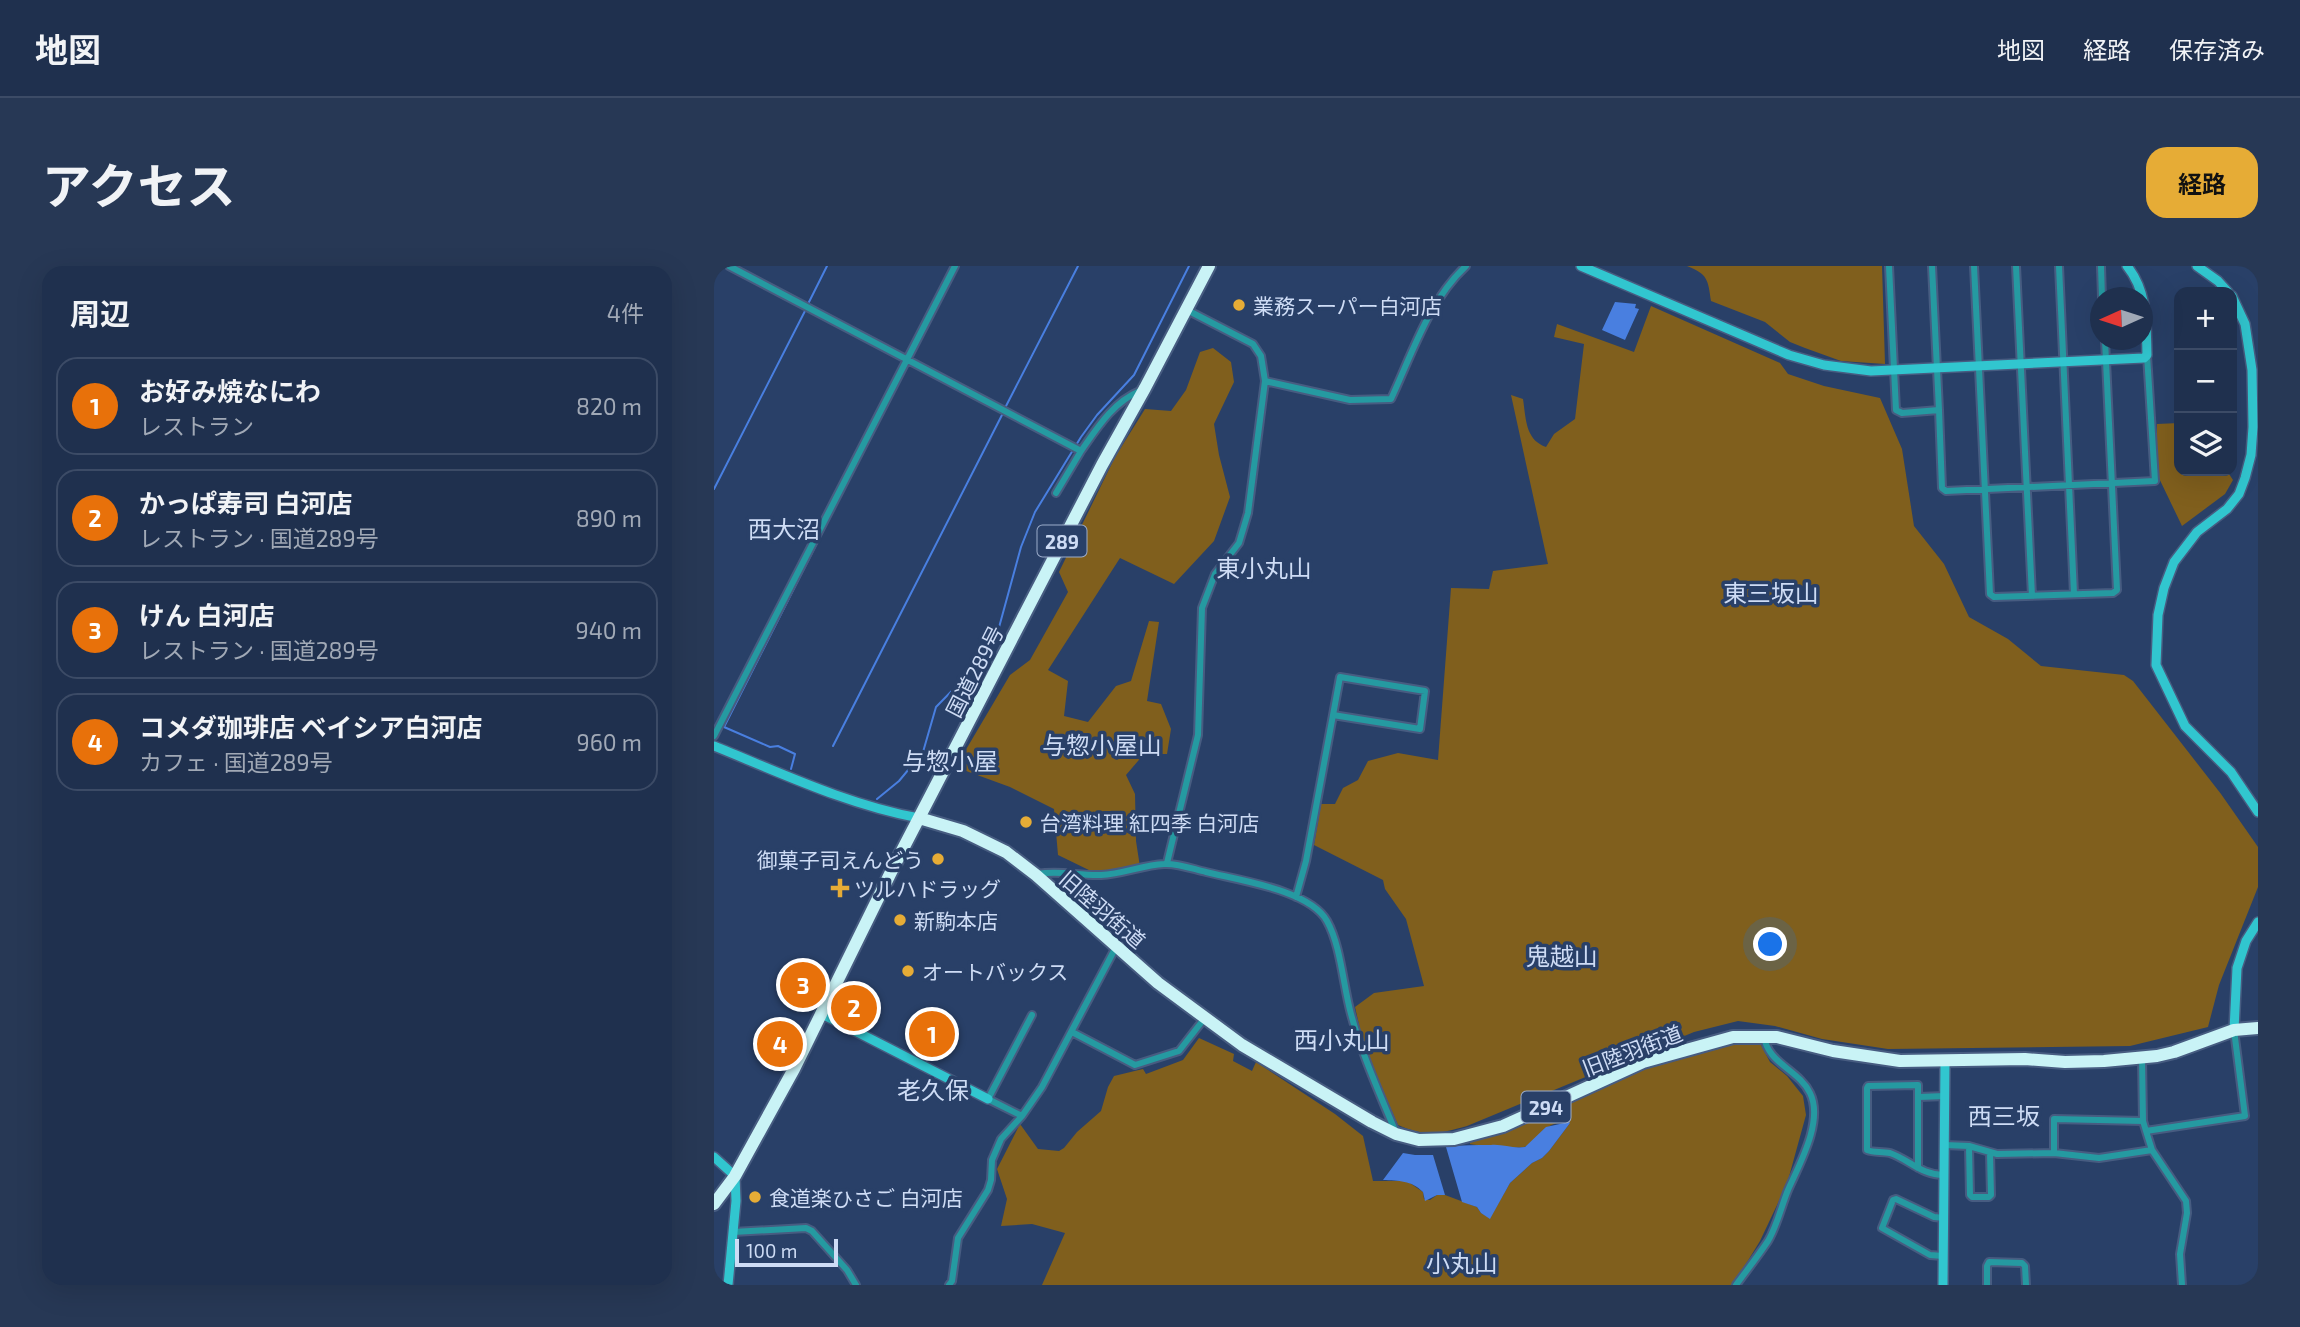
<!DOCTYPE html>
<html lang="ja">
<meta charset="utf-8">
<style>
:root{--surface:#1f304e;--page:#273855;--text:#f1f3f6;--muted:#a1a9b6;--line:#3c4b66;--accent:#e6ac36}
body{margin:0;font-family:"Exo 2","Noto Sans JP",sans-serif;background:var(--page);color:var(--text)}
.controls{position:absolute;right:21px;top:21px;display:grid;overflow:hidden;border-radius:14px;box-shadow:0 7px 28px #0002}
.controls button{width:63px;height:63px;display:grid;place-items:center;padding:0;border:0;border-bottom:2px solid var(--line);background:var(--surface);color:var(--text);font:35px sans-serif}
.compass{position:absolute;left:1376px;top:21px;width:63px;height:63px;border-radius:50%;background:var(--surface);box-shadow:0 7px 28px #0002;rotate:267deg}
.scale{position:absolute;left:21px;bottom:18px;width:103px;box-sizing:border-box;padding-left:7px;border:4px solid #cedcf5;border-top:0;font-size:19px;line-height:24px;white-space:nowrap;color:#cedcf5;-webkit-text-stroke:5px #294068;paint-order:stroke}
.you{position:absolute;left:1057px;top:679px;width:24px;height:24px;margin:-18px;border:5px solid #fff;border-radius:50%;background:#1a73e8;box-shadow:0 0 0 10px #1a73e833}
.badge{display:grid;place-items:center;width:46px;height:46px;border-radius:50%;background:var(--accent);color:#fff;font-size:23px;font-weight:700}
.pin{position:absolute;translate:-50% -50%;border:4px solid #fff;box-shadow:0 2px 7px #0006}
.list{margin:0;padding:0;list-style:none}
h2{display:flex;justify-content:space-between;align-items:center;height:91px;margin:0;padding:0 28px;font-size:30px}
h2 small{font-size:23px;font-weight:400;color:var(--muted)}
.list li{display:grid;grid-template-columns:46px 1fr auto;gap:21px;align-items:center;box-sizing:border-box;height:98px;margin:0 14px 14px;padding:0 14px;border:2px solid var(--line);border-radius:21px}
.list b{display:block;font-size:26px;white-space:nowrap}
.list p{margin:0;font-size:23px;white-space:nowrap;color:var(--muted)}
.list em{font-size:23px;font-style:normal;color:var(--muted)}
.icon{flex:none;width:38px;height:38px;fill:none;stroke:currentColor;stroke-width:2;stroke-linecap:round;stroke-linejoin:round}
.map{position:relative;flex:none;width:1544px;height:1019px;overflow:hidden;border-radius:21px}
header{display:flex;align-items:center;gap:42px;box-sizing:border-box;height:98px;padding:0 35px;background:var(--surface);border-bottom:2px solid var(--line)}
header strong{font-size:33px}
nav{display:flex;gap:38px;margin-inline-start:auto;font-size:24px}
.intro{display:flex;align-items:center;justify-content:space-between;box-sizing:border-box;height:168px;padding:0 42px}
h1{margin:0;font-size:49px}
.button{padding:18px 32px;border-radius:21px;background:var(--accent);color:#111;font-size:24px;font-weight:700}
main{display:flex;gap:42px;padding:0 42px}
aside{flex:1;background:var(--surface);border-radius:21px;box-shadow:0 7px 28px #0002}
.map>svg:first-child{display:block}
.green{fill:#805f1d}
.water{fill:#497fe0}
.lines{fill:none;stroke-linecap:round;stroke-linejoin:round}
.stream{stroke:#497fe0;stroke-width:2}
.street-casing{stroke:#475c81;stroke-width:10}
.secondary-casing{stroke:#475c81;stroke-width:12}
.highway-casing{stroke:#475c81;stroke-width:16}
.street{stroke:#259aa1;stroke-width:6}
.secondary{stroke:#31c6cf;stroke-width:9}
.highway{stroke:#c9f3f6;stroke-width:12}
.poi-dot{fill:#e6ac36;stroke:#294068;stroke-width:2.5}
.labels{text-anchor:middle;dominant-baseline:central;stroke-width:7;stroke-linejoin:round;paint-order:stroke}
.shield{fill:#294068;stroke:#9cadcb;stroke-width:2}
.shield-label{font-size:19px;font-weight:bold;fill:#cedcf5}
.poi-label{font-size:21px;fill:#cedcf5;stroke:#294068;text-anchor:start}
.street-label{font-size:21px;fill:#cedcf5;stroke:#294068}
.quarter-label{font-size:24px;fill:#cedcf5;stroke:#294068}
</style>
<header>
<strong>地図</strong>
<nav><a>地図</a><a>経路</a><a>保存済み</a></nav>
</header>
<div class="intro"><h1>アクセス</h1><a class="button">経路</a></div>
<main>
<aside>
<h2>周辺<small>4件</small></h2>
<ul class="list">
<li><span class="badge" style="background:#e8710a">1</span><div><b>お好み焼なにわ</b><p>レストラン</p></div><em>820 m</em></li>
<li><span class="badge" style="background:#e8710a">2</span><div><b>かっぱ寿司 白河店</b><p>レストラン · 国道289号</p></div><em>890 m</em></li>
<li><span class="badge" style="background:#e8710a">3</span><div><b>けん 白河店</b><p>レストラン · 国道289号</p></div><em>940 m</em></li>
<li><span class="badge" style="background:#e8710a">4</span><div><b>コメダ珈琲店 ベイシア白河店</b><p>カフェ · 国道289号</p></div><em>960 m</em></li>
</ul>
</aside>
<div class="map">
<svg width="1544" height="1019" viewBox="0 0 1544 1019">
<rect width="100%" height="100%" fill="#294068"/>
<!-- green -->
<path class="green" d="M973,0H1168L1171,98L1127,95L1091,82L1076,76L1051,56L997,35C994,14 994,8 973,0Z
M937,40L1066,97L1074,108L1110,120L1166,132L1188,183L1200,260L1230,298L1255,351L1294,373L1327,400L1410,409L1419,415L1507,528L1544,581V621L1505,719L1494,761L1416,780L1174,783L1108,773L1061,760L1024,755L980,766L753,860C725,868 712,871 684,859L651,785L641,741L660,727L710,720L692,653L671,623L669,614L600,579L607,538H621L629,522L644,514L654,495L684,487L724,494L737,322L775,323L779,305L834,298L797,129L809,133C812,152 811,174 832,181L840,168L861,153L870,78L840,71L843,58L920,86Z
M499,82L517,96L520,116L500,158L505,189L516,231L500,275L460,318L406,292L334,404L354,415L350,450L374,456L402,420L417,415L435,355L445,356L433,435L447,438L457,463L453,488H430L412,509L421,528L422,575L426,601L381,607L344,589L340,543L296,521L244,502L247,492L296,409L316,394L354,326L345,306L401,191L431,143L457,145L472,124L486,86Z
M1465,157V205H1513L1519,214L1511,228L1468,260L1443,208V158Z
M485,772L520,788L519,795L538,805L542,796L621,848L649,870L659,915H693L709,926L710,933L716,934L723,929H731L763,941L767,947L776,952L796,917L818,897L828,892L835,885L856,857C828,853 829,874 810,881C806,883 760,879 756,878V875L793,866L914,806L1003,779L1046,777L1056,796L1073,810L1089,830L1092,849L1073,918L1046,975L1019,1019H328L351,967L318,958L287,960L293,933L283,903L306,858L324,883L345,885L350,882L363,866L387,845L394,821L400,810L429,803L432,808L469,794Z"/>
<!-- water -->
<path class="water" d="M901,36L922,38L921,42L925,43L911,74L888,64Z
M855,856L856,857L835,885L828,892L818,897L796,917L776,953L767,947L763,941L748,936L732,881C748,879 762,879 777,879C789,878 799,883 811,881L832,861Z
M689,887L701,889H719L731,929H723L711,935L709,926C697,914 685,915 669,914Z"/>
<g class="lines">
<!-- stream -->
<path class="stream" d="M94,38L113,0
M291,142L364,0
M0,223L92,43
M119,480L289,147
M77,503L81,488L64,480L56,481L10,461L115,253
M163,533L185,515L209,486L222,441L275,387L284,365L307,281L321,246L367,171L383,149L420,109L475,0"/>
<defs>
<path id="street" d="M15,0L367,185C383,162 399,136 426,125
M1175,0L1182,144L1188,147L1225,144L1228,222L1232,225L1441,215L1433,89
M1218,0L1225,144
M1260,0L1276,328L1280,331L1399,327L1403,324L1391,74
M1302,0L1318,330
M1345,0L1360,328
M1387,0L1388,32
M551,115L636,134L677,133C698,88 715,34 752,0
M342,227L367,185
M626,411L711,425L706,463L619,449Z
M0,470L241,0
M453,597L484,469L488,342L501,308L525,277L534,247L551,115L547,90L539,78L473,44
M324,608C345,604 366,610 387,609C409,608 429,599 450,598C463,597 479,603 492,606C524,614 596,624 613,655C627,680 629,719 637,748C648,789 666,828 682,867
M582,631L592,595L619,449
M358,766L421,799L465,785L490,753
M1428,792L1429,855L1432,865L1438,884L1472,935L1473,947L1466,988L1468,1019
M1205,831L1231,830
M308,850L274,833L318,749
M1429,855L1340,853V887L1385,892L1438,884
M1432,865L1531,850L1520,764
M1231,879L1255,880L1283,888L1340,887
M1255,880L1256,929L1258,931H1275L1277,929L1276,887
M1204,902V819L1154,820L1153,822V884C1160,887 1168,885 1176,887C1196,894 1207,909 1230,909
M19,966L92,962L98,965L133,1004L142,1019
M1229,990L1216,989L1168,962L1179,934L1182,933L1220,951L1230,952
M235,1019L238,1015L244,972L274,924L277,914L278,894L287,873L308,850L328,821L402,681
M1022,1019C1033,1004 1044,990 1054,975C1063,960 1067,941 1074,924C1085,899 1110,855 1096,827C1085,804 1053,797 1050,770
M1273,1019V1000L1275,996L1308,997L1311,1000L1312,1019"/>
<path id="secondary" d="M867,0L1075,89L1110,99L1157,105L1430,92L1433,89C1432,57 1434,26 1413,0
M1483,0L1504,15L1514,26
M1518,30L1531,58L1538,104L1539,161L1537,189L1531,212L1525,228L1513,243L1483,266L1460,296L1450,322L1444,349L1442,399L1471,460L1517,506L1544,546
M0,480C67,507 134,539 205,552
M106,747L274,833
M1520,764L1523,702L1532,675L1544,656
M0,891L21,910L22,935L14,1019
M1229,1019L1231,796"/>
<path id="highway" d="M205,552L249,565L292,586L322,609L444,717L528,779L658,856L682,868L705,874L740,873L789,860L929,796L1019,771H1063L1119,785L1186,795L1311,793L1351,796L1390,795L1443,790L1460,786L1520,764L1544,762
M0,938L21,910L80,803L179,602L388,199L431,122L495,0"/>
</defs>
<!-- street casing -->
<use href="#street" class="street-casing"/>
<!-- secondary casing -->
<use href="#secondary" class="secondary-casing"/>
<!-- highway casing -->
<use href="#highway" class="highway-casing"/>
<!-- street -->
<use href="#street" class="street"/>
<!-- secondary -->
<use href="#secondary" class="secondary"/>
<!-- highway -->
<use href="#highway" class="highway"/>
</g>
<!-- markers -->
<g class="poi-dot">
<circle cx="525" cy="39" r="7"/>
<circle cx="312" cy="556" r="7"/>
<circle cx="224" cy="593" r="7"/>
<path d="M122.5 611.5h7v7h7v7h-7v7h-7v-7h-7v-7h7z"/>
<circle cx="186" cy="654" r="7"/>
<circle cx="194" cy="705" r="7"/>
<circle cx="41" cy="931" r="7"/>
</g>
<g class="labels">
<!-- shield labels -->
<g class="shield">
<rect x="323.5" y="259.5" width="49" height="31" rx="5"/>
<rect x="807.5" y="825.5" width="49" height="31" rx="5"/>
</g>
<g class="shield-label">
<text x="348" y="275">289</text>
<text x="832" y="841">294</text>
</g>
<!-- poi labels -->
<g class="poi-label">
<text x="539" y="39">業務スーパー白河店</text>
<text x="326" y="556">台湾料理 紅四季 白河店</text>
<text x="210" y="593" text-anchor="end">御菓子司えんどう</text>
<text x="140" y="622">ツルハドラッグ</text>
<text x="200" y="654">新駒本店</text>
<text x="208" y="705">オートバックス</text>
<text x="55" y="931">食道楽ひさご 白河店</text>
</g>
<!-- street labels -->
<g class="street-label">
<text transform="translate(260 405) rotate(-63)">国道289号</text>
<text transform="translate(389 643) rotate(41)">旧陸羽街道</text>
<text transform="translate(918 784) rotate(-21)">旧陸羽街道</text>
</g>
<!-- quarter labels -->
<g class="quarter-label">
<text x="70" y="262">西大沼</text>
<text x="550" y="301">東小丸山</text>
<text x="1057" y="326">東三坂山</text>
<text x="388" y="478">与惣小屋山</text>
<text x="236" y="494">与惣小屋</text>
<text x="848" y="689">鬼越山</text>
<text x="628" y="773">西小丸山</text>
<text x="219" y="823">老久保</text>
<text x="1290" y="849">西三坂</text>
<text x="748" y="996">小丸山</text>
</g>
</g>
</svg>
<div class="controls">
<button>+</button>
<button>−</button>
<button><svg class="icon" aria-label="layers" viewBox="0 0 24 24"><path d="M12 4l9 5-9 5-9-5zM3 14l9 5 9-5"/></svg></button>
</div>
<svg class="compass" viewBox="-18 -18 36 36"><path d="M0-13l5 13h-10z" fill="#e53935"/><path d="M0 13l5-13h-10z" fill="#a1a9b6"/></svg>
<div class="scale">100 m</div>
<div class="you"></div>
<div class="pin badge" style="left:218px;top:768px;background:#e8710a">1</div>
<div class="pin badge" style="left:140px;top:742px;background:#e8710a">2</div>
<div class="pin badge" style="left:89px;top:719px;background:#e8710a">3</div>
<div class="pin badge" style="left:66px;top:778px;background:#e8710a">4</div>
</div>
</main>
